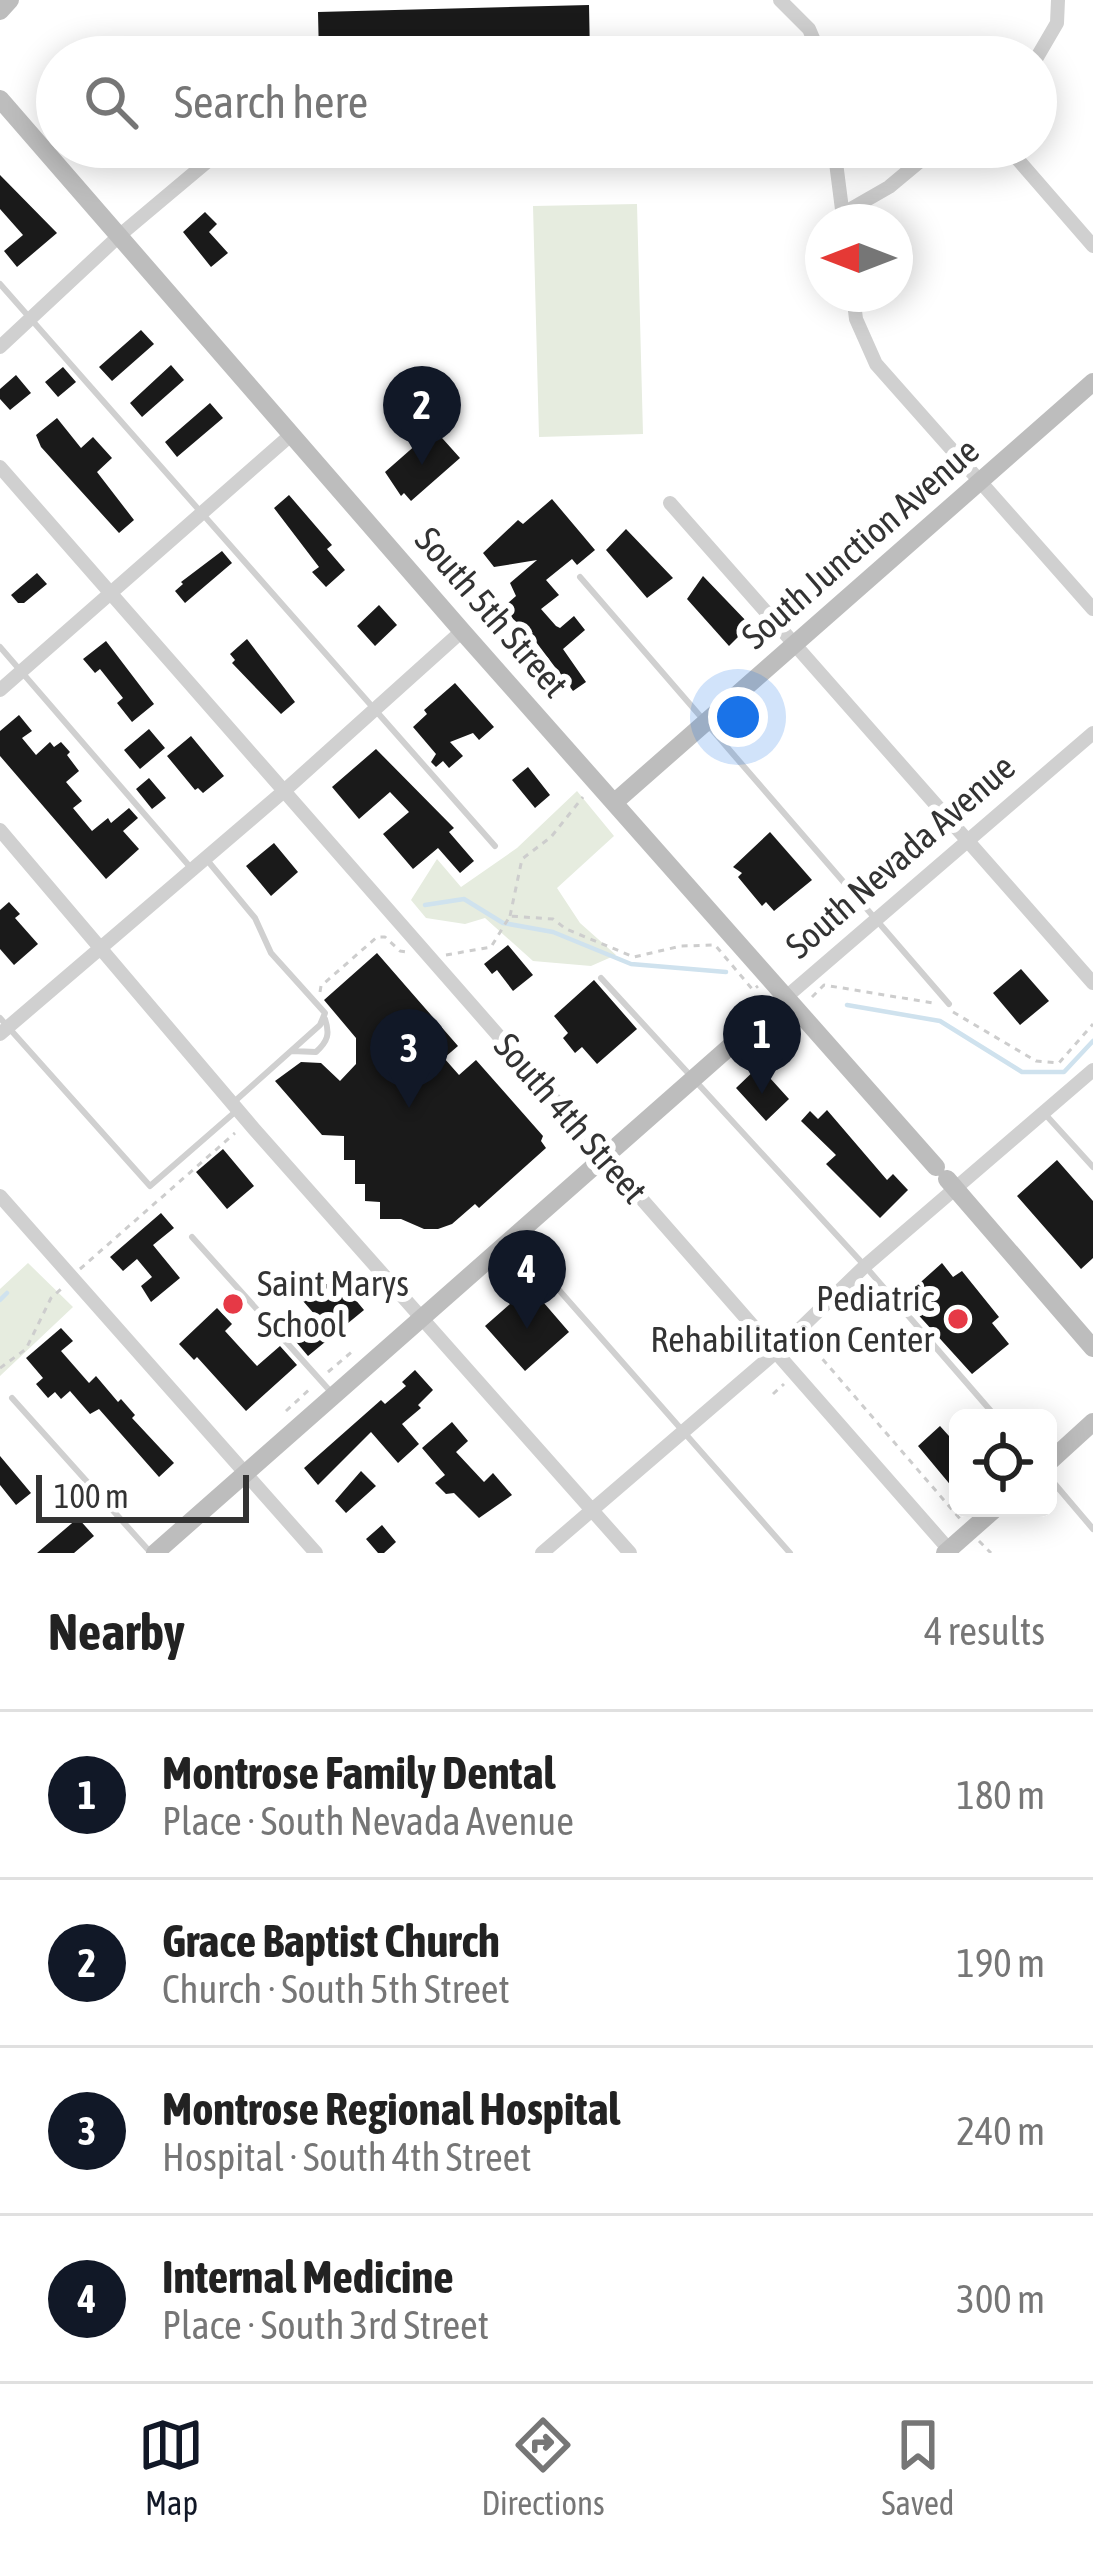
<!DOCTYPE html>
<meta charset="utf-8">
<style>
:root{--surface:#fff;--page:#f2f2f2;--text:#222;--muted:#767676;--line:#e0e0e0;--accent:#111827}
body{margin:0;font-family:"Asap Condensed",sans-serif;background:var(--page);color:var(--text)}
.controls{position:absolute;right:36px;bottom:36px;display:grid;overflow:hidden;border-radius:18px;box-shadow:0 6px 30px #0003}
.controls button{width:108px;height:108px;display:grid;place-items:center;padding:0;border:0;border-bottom:3px solid var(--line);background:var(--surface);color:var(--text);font:60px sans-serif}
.compass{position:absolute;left:805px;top:204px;width:108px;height:108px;border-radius:50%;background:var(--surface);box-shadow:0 6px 30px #0003;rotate:270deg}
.scale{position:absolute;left:36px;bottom:30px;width:213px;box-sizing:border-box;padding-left:12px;border:6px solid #333;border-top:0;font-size:33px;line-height:42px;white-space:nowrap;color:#333;-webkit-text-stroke:9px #fff;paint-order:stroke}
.you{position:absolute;left:738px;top:717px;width:42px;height:42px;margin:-30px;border:9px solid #fff;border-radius:50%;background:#1a73e8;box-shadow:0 0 0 18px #1a73e833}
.badge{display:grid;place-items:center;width:78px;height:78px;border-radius:50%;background:var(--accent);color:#fff;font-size:39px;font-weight:700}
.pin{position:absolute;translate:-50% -99px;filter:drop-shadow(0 3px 6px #0008)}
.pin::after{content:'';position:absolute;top:63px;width:42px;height:36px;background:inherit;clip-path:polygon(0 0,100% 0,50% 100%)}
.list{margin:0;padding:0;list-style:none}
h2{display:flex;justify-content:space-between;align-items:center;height:156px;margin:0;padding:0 48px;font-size:51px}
h2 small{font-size:39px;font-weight:400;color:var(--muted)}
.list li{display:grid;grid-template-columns:78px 1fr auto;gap:36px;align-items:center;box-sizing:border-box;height:168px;padding:0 48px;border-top:3px solid var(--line)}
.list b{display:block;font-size:45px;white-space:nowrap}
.list p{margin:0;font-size:39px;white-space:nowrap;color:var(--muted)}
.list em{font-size:39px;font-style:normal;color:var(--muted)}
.icon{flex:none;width:66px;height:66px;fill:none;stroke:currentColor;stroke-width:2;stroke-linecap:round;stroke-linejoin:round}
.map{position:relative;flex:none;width:1093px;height:1553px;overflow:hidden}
.search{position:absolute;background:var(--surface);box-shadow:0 6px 30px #0003;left:36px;right:36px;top:36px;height:132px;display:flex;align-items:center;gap:30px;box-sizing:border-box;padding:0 42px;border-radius:66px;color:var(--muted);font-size:45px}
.sheet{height:828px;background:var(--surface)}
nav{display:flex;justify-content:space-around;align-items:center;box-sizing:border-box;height:168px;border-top:3px solid var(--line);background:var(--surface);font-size:33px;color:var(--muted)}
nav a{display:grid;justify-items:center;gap:6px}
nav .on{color:var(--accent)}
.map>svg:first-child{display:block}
.green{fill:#e6ecdf}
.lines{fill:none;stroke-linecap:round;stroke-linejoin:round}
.stream{stroke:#cfe2ee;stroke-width:4.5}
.building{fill:#1a1a1a}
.path{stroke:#cdcdcd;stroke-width:3;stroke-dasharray:6 6;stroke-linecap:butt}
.lane{stroke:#d0d0d0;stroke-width:6}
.street{stroke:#d0d0d0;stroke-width:14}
.secondary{stroke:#bdbdbd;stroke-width:18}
.poi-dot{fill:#e63946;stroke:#fff;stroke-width:4.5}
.labels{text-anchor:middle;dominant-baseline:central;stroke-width:12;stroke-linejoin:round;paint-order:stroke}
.street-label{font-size:36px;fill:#333;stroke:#fff}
.poi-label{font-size:36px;fill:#333;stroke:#fff;text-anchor:start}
</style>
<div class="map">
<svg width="1093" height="1553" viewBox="0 0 1093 1553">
<rect width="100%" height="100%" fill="#fff"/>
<!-- green -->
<path class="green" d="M637,204L643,434L539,437L533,206Z
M577,791L614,836L557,888L580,923L616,955L591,966L533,961L485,918L465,924L426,918L411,900L437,859L461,887L517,848Z
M28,1263L73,1307L0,1376V1289Z"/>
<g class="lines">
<!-- stream -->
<path class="stream" d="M425,905L464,899L503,923L553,932L631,964L726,972
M847,1005L940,1021L1022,1072H1064L1093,1041
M0,1300L7,1293"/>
</g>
<!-- building -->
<path class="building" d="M589,5L590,57H319L318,12Z
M344,147H436V165L344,168Z
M0,175L57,233L17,267L4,251L23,235L0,209Z
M205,212L217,224L209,232L228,253L211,267L183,232Z
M141,330L154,344L112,381L99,367Z
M171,365L184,380L142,417L130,403Z
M63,367L76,382L58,397L45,382Z
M16,375L31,393L10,410L0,399V389Z
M210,403L223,418L177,457L165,442Z
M57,418L81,448L93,437L112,458L97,472L134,520L119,533L41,447L36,435Z
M434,429L460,458L411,501L404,493L401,496L385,472Z
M289,495L332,545L327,549L345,570L326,587L312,572L319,567L274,508Z
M552,499L595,550L577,565L572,559L546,580L559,595L541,609L556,626L560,628L574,616L585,630L563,649L586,682L573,691L530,634L512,618L507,622L498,612L516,596L510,583L537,560L494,567L483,553L518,520L523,524Z
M626,529L673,578L647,598L606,550Z
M222,551L232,563L185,603L175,591L183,584L181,582Z
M37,573L47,584L24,603H18L11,595Z
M703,576L750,625L729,646L687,599Z
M379,605L397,625L375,646L357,626Z
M247,639L295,702L281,714L232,663L235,660L230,654Z
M106,641L154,704L132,722L117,703L123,698L100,669L95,673L83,659Z
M455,683L494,727L479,740L473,733L450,742L463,756L449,768L443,761L436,767L431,762L436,754L413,727L427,714L424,710Z
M19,715L32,731L22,738L36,755L50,742L54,747L61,742L70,752L67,755L79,771L66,782L82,801L73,808L92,831L108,818L111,823L129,808L138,818L123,831L139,849L106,879L0,756V731Z
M149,729L165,748L140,769L124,750Z
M191,736L224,776L203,793L198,788L195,790L167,756Z
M376,749L454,828L449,832L474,861L460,873L438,848L413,869L383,834L409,812L390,792L359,819L332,787Z
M528,767L550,795L535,808L512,780Z
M149,778L166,798L152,809L136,789Z
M770,832L812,880L774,911L766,902L762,906L738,877L742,873L733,867Z
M274,843L298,872L271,896L246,866Z
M9,902L20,914L15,918L38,944L14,965L0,949V910Z
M508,945L533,975L513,991L497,970L492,974L484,964Z
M377,953L458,1046L444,1058L459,1075L476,1060L543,1136L541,1141L546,1148L479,1208L475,1204L452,1224L438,1229H424L401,1219H380V1202L365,1201V1184H355V1160H344V1136L322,1135L275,1081L301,1062L321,1063L340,1081L356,1064V1038L324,1000Z
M1021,969L1049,1001L1020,1025L993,993Z
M594,980L637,1029L597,1064L582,1047L575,1053L563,1038L568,1033L554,1016Z
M759,1066L789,1099L766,1121L736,1088Z
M827,1110L887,1180L893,1174L908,1190L880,1218L826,1164L836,1155L801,1121L810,1111L818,1119Z
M223,1149L254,1186L227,1209L196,1172Z
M1057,1160L1093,1201V1258L1081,1269L1017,1196Z
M161,1213L174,1228L153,1245L180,1278L151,1302L141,1286L152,1277L137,1259L123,1271L110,1257Z
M942,1263L953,1277L962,1271L999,1317L992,1323L1009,1344L972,1374L903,1298Z
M334,1274L364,1310L308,1356L292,1337L316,1316L303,1301Z
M525,1281L569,1332L525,1371L485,1326L510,1304L505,1299Z
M217,1308L232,1324L225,1331L257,1366L280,1346L297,1365L246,1411L197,1357L194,1360L179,1344Z
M61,1328L73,1341L61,1351L89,1383L96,1376L118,1402L121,1399L135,1415L132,1418L174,1463L159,1477L99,1409L90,1414L70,1391L61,1399L55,1392L48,1398L36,1384L43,1378L26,1358Z
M415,1370L433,1390L418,1405L421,1408L402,1424L419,1444L398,1463L371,1432L318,1485L304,1468L381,1400L385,1404L406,1386L402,1382Z
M452,1422L468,1441L456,1452L484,1482L493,1473L512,1495L479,1518L454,1493L446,1494L435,1483L445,1475L422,1448Z
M940,1426L958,1446V1494L918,1446Z
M0,1456L31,1493L16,1505L0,1485Z
M361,1471L376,1486L346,1513L335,1501Z
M78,1518L94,1536L74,1553H37Z
M382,1525L396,1542L384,1553H378L366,1539Z"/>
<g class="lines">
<!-- path -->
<path class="path" d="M510,916L522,859L551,837L583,797
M446,955L491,947L510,916L553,919L566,929L634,957L681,946L715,945L753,990L758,986
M320,992L321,986L377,937H385L400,951L407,952
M812,997L824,985L933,1003
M953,1012L1036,1061L1059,1063L1093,1024
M80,1269L235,1133
M807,1341L961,1520
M0,1368L26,1349L51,1298L61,1289
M328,1372L354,1350
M773,1394L784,1384
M286,1411L311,1388
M979,1541L991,1553"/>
<!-- lane -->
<path class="lane" d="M0,284L495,846
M580,577L949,1004
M0,647L191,868
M207,860L255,918L271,953L325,1013L320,1025L235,1101
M601,978L865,1266L997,1418
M0,1018L150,1186L235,1112
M292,1051L316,1052C328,1041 330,1034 325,1019
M1045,1114L1093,1167
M192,1237L331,1392
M515,1240L790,1553
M12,1398L151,1553
M1048,1476L1093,1529"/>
<!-- street -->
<path class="street" d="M780,0L809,29L821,57
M1036,59L1057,23L1058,0
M834,147L843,217
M1007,147L1093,246
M842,214L889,187L937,147
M853,294L856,319L876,364L1093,609
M0,347L120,235L220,151
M0,467L952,1553
M670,503L1093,983
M0,690L292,434
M0,830L254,1129L630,1553
M785,998L1093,733
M0,1034L284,791L462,631
M0,1196L316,1553
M542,1553L776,1352L865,1266L1093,1070"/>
<!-- secondary -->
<path class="secondary" d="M0,11L10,0
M0,99L462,631L936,1167
M616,801L1093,382
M947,1179L1093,1348
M1048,1463L1093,1422
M155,1553L785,998
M945,1553L996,1508"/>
</g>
<!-- markers -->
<g class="poi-dot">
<circle cx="233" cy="1304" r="12"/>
<circle cx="958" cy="1319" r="12"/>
</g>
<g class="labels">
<!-- street labels -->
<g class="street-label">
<text transform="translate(860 543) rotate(-41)">South Junction Avenue</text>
<text transform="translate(492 612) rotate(49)">South 5th Street</text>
<text transform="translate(900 856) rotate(-41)">South Nevada Avenue</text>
<text transform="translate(571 1118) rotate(49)">South 4th Street</text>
</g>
<!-- poi labels -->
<g class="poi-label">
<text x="257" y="1283">Saint Marys<tspan x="257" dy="41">School</tspan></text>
<text x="934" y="1298" text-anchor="end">Pediatric<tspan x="934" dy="41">Rehabilitation Center</tspan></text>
</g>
</g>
</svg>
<div class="controls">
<button><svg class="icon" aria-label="locate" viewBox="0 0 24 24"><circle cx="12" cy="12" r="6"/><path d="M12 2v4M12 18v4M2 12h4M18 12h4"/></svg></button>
</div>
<svg class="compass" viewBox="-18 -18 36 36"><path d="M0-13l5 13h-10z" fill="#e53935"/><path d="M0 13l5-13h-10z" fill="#767676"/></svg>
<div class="scale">100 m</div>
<div class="you"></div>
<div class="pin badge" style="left:762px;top:1094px">1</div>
<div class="pin badge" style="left:422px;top:465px">2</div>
<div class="pin badge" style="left:409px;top:1108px">3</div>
<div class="pin badge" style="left:527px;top:1329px">4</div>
<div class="search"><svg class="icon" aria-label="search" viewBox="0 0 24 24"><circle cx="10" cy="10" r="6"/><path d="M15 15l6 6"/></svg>Search here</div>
</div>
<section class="sheet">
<h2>Nearby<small>4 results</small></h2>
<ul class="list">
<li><span class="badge">1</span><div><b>Montrose Family Dental</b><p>Place · South Nevada Avenue</p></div><em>180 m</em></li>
<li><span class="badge">2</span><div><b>Grace Baptist Church</b><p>Church · South 5th Street</p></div><em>190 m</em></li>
<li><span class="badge">3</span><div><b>Montrose Regional Hospital</b><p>Hospital · South 4th Street</p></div><em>240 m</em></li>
<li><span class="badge">4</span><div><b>Internal Medicine</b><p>Place · South 3rd Street</p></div><em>300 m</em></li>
</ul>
</section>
<nav>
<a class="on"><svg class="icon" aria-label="map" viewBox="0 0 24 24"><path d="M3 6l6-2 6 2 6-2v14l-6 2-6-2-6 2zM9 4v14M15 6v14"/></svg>Map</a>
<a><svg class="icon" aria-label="directions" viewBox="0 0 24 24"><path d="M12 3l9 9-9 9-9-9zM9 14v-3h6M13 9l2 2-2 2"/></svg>Directions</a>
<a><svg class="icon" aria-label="saved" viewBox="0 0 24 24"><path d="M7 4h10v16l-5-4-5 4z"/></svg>Saved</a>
</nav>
